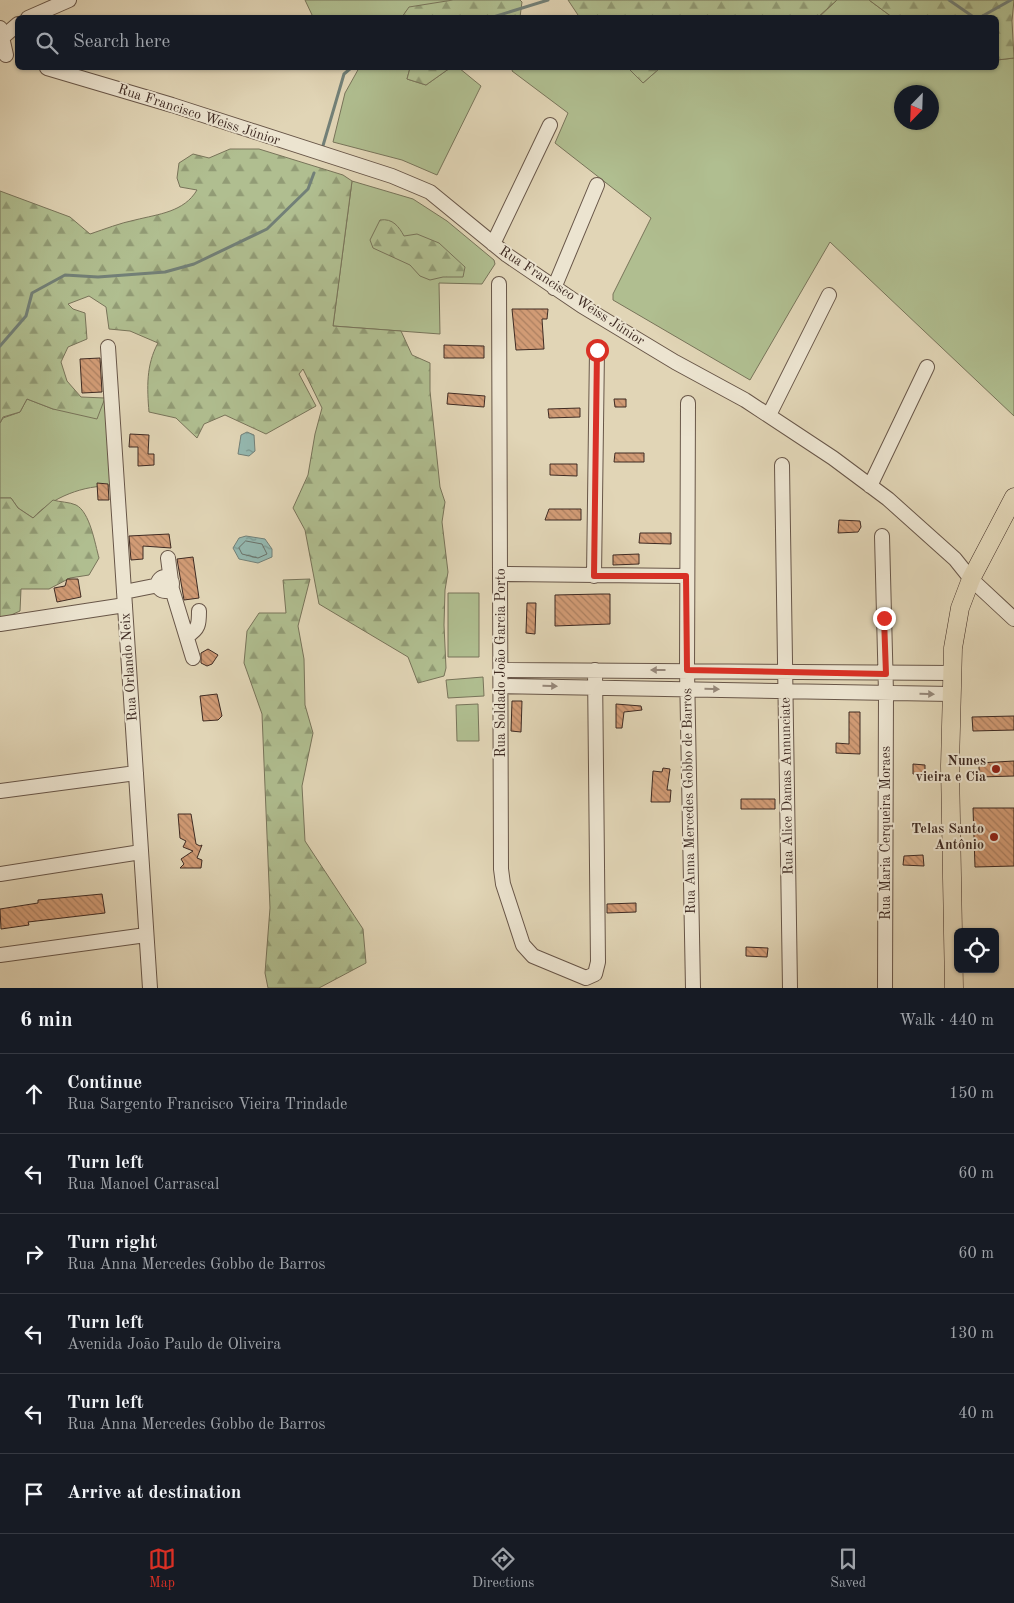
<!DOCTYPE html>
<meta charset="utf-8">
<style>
:root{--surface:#171b24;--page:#242831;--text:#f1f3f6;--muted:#9ea1a6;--line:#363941;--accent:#d93025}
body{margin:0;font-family:"Old Standard TT",serif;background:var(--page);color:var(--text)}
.controls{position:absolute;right:15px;bottom:15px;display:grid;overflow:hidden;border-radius:8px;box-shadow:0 1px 4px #0004}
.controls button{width:45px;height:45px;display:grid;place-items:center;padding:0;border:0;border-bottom:1px solid var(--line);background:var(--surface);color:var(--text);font:25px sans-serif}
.compass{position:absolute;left:894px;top:85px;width:45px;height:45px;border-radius:50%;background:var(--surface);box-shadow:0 1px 4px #0004;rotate:203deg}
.stop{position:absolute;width:15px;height:15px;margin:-11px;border:4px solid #d93025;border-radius:50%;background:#fff}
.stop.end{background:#d93025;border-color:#fff;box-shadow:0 1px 5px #0008}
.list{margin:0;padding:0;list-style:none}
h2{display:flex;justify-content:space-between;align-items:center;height:65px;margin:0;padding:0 20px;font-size:21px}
h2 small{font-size:16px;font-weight:400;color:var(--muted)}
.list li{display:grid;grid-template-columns:32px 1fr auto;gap:15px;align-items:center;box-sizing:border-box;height:80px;padding:0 20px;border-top:1px solid var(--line)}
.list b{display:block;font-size:19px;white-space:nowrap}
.list p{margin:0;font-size:16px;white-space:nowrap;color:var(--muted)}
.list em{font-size:16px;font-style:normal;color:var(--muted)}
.icon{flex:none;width:28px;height:28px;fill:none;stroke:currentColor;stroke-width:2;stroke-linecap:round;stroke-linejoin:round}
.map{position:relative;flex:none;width:1014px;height:988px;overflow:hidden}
.search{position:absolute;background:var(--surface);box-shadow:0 1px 4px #0004;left:15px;right:15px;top:15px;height:55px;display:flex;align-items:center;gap:12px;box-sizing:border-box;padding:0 18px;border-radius:8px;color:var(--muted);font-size:19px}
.sheet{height:545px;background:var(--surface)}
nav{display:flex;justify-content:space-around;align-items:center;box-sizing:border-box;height:70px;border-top:1px solid var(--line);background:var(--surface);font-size:14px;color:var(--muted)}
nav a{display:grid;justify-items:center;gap:2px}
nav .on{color:var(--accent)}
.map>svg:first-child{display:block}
.grass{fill:#b0be90;stroke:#78745a;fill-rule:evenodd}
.forest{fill:url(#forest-firs);stroke:#78745a}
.water{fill:url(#water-ripples);stroke:#728078}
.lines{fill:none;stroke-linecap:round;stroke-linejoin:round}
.shore{stroke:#6a726a;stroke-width:1}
.stream{stroke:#728078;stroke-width:3}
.building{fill:url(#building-back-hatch);stroke:#3f2b23}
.minor-casing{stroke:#685648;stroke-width:16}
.major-casing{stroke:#3f2b23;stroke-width:19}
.minor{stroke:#ece4d0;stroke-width:14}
.major{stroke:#e1d5b6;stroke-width:18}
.oneway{fill:#96887a}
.route{stroke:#d93025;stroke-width:6}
.poi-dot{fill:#8f2418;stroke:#ece4d0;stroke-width:2}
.labels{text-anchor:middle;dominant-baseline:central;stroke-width:4;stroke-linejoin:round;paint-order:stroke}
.street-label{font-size:14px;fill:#3f2b23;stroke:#ece4d0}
.poi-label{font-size:14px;font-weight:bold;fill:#3f2b23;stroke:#ece4d0;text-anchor:end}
</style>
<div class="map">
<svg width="1014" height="988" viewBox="0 0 1014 988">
<defs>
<pattern id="forest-firs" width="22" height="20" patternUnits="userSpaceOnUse" patternTransform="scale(1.25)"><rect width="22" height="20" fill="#b0be90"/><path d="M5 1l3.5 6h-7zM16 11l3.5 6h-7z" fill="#919b75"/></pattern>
<pattern id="water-ripples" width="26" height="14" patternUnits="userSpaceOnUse" patternTransform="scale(1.25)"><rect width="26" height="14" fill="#94b8b0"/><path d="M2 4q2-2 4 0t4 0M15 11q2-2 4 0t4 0" fill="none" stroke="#7a968f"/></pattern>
<pattern id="building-back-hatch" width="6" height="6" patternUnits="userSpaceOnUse" patternTransform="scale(1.25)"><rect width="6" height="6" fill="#d19b75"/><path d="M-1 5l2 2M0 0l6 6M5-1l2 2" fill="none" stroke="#ab7f60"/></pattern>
</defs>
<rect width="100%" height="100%" fill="#e1d5b6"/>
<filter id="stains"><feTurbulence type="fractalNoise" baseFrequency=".004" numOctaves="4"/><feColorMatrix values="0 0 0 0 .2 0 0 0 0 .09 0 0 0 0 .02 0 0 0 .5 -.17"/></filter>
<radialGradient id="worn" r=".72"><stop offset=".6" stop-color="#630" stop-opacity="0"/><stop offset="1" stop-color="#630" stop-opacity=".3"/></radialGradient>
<!-- grass -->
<path class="grass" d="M305,0H457L407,10L402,18L313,17Z
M837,0H869L892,17L818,18Z
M1014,58V416L830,242L750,380L613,300V294L651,218L555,143L568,113L512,71L513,68H628L643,83L660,68H996L997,60ZM902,92H932V122H902Z
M359,68H410L407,79L426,85L450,68H459L481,86L437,175L402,160L333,142L345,93Z
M352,181L413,199L447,221L494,260L495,264L482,284L439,283L440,334L333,326Z
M105,398L112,486C84,485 52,497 33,518L18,508L11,498H0V423L3,418L20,412L27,399L53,409Z
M448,593H479V657H448Z
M483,677L484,696L448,698L446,680Z
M478,704L479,741H457L456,705Z"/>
<!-- forest -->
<path class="forest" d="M453,0H520L522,2L520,17H402L409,7Z
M568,0H837L818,17L580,18Z
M869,0H1014L1012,21L1014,58L997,60L996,18L892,17Z
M410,68H450L426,85L407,79Z
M628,68H660L643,83Z
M230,149H259L343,175L352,181L333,326L401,331L412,355L430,363V391L440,487L445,502L442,522L448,572L445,590L444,625L446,668L444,676L418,683L408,657L319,604L305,530L293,508L308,475L315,434L322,408L303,369L299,374L316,406L266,434L225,415L204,424L197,438L176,418L149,412C147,388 146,365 158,343L130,331L109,329L106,307L89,296L68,304L73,309L85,313L87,339L68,347L61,362L67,381L81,397L105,398L97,419L53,409L27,399L20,412L3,417L0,423V191L70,217L90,234C105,229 120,223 135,220C159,214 184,212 197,190L180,187L177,178L179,163L193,154L209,158Z
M380,220C393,218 399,227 404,236L417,234L439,243L465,267L463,277H443L430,280L420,276L410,265L373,248L370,240Z
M0,498H11L18,508L33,518L53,500C59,502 70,502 76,505C90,512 95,544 99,558L89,575L70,578L49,589H21L20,611L0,620Z
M310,579L298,626L304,659L305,705L313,733L302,786L305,841L363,929L366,963L319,988H268L265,973L270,908L262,714L244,663L247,631L259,613H286L283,580Z"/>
<!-- water -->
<path class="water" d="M247,432L254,435L255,451L249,456L238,454L241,435Z
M246,536L265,539L272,549V557L258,563L239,559L233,548L239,538Z"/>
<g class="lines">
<!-- shore -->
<path class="shore" d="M246,541L262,544L267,554L258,558L242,554L239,548Z"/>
<!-- stream -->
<path class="stream" d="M949,0L975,18
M490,18L548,0
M979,18L1011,0
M322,149L344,74L351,68
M0,346L26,316L32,293L65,275L98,277L165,272L194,264L267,229L308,189L314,173"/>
</g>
<!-- building -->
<path class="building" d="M512,309H548L547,319H542L544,349L516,350Z
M444,345L484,346V358H444Z
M100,358L102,392L82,393L80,359Z
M448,393L485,396L484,407L447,404Z
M614,399H626V407H615Z
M580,408V417L549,418L548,409Z
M130,434L149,435L148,454H154V465L138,466V447H129Z
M615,453H644V462H614Z
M550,464H577V476L550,475Z
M97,483L108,484L109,500H98Z
M549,509H581V520H545Z
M839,520L860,521L861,527L858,532L838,533Z
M640,533H671V544L639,543Z
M169,534L171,548L143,546V559L131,560L129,536Z
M639,554V564L613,565V555Z
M193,557L199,598L184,600L177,559Z
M67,579H78L81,597L57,602L54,588L65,586Z
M601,594H610V624L555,626V595Z
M527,603H536L535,634L526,633Z
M208,649L218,655L212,664L207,666L201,663V653Z
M217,694L222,716L218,720L203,721L200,696Z
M512,701H522L521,732L511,731Z
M616,704L641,706L642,710L624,712L622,728H616Z
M849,712H860V754L836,753V743L849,744Z
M1014,716V730L973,731L972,717Z
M1014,761V776L979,777V763Z
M913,764L925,765V774H913Z
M663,768L670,769L667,790H671L670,802H651L653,771L662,772Z
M741,799H775V809H741Z
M973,808H1014V866L975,867Z
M178,814H191L196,844L200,846L202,845L197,858L202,860L201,868H180L184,864L181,859L193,851L183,847L186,841L180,838Z
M923,855L924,866L903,865L904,856Z
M102,894L105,913L28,922L29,925L1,929L0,909L38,903V900Z
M636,903V912L607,913V904Z
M746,947L768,948L767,957L746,956Z"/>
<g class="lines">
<defs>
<path id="minor" d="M28,18L69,0
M0,28L6,55
M3,37L18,24
M47,68L172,105L392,176L430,192L507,255L582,306L675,362L745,400L833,458L888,499L955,559L971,579L1014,619
M493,244L550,125
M499,284L501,869L503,884L523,945L533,956L586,978L595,974L598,962L595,670
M554,288L597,185
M108,347L150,988
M688,403L687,670L693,988
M769,415L829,295
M782,465L790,988
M870,486L927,367
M882,536L886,693L885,988
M168,558L171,581
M501,574L686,576
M594,576L597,350
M158 584a7 7 0 1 1 14 0a7 7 0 1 1-14 0Z
M171,586L193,658
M124,592L159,585
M0,624L125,605
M187,636C199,629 199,624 199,611
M501,670L952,673
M501,686L951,694
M0,791L136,773
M0,874L141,852
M0,955L146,935"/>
<path id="major" d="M954,988L950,766L953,648L960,608L971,579L1014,497"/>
</defs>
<!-- minor casing -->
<use href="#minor" class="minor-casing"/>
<!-- major casing -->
<use href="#major" class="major-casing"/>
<!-- minor -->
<use href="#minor" class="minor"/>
<!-- major -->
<use href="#major" class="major"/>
</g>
<!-- one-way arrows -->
<defs><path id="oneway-solid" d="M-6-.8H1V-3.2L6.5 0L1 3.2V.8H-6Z" transform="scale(1.25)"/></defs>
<g class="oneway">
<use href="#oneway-solid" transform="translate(658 670) rotate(-180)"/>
<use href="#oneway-solid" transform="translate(550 686) rotate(1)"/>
<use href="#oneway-solid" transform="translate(712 689) rotate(1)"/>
<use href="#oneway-solid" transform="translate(927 694) rotate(1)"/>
</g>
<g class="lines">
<!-- route -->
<path class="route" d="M597,350L594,576H686L687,670L886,674L884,618"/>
</g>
<!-- markers -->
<g class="poi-dot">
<circle cx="996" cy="769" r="5"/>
<circle cx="994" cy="837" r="5"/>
</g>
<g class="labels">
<!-- street labels -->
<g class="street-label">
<text transform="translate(199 115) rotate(18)">Rua Francisco Weiss Júnior</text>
<text transform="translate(572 296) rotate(33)">Rua Francisco Weiss Júnior</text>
<text transform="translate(501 663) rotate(-90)">Rua Soldado João Garcia Porto</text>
<text transform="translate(129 667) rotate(-94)">Rua Orlando Neix</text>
<text transform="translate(787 786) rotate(-91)">Rua Alice Damas Annunciate</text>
<text transform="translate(689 801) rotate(-91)">Rua Anna Mercedes Gobbo de Barros</text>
<text transform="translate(886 833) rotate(-90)">Rua Maria Cerqueira Moraes</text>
</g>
<!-- poi labels -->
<g class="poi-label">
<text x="986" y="761">Nunes<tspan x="986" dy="16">vieira e Cia</tspan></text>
<text x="984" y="829">Telas Santo<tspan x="984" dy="16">Antônio</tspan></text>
</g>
</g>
<rect width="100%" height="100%" filter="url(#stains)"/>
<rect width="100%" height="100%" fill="url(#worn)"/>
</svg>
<div class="controls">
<button><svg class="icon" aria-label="locate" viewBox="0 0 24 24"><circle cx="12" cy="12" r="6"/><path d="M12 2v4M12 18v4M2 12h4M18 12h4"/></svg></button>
</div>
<svg class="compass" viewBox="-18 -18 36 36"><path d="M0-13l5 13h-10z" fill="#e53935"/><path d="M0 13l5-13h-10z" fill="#9ea1a6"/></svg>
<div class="stop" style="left:597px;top:350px"></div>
<div class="stop end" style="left:884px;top:618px"></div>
<div class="search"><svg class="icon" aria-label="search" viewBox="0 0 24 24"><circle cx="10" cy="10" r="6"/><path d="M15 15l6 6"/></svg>Search here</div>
</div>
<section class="sheet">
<h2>6 min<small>Walk · 440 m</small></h2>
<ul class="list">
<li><svg class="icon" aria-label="ahead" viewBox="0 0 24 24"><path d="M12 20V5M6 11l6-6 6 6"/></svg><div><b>Continue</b><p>Rua Sargento Francisco Vieira Trindade</p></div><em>150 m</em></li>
<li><svg class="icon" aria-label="left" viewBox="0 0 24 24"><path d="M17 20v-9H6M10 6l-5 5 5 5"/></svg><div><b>Turn left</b><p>Rua Manoel Carrascal</p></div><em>60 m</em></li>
<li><svg class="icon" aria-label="right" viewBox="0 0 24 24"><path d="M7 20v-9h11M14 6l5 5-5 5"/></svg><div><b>Turn right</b><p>Rua Anna Mercedes Gobbo de Barros</p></div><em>60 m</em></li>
<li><svg class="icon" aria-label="left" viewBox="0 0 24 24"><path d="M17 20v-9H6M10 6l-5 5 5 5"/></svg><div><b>Turn left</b><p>Avenida João Paulo de Oliveira</p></div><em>130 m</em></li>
<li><svg class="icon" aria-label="left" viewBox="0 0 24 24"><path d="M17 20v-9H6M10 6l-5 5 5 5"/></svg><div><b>Turn left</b><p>Rua Anna Mercedes Gobbo de Barros</p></div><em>40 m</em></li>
<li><svg class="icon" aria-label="arrive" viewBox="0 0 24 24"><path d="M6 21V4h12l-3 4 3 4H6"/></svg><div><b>Arrive at destination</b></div></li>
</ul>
</section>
<nav>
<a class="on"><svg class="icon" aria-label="map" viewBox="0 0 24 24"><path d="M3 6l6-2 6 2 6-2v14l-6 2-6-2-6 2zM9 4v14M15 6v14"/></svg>Map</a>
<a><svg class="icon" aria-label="directions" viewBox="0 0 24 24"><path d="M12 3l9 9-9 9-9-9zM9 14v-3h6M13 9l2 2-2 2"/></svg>Directions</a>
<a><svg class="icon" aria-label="saved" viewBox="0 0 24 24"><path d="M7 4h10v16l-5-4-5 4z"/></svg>Saved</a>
</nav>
